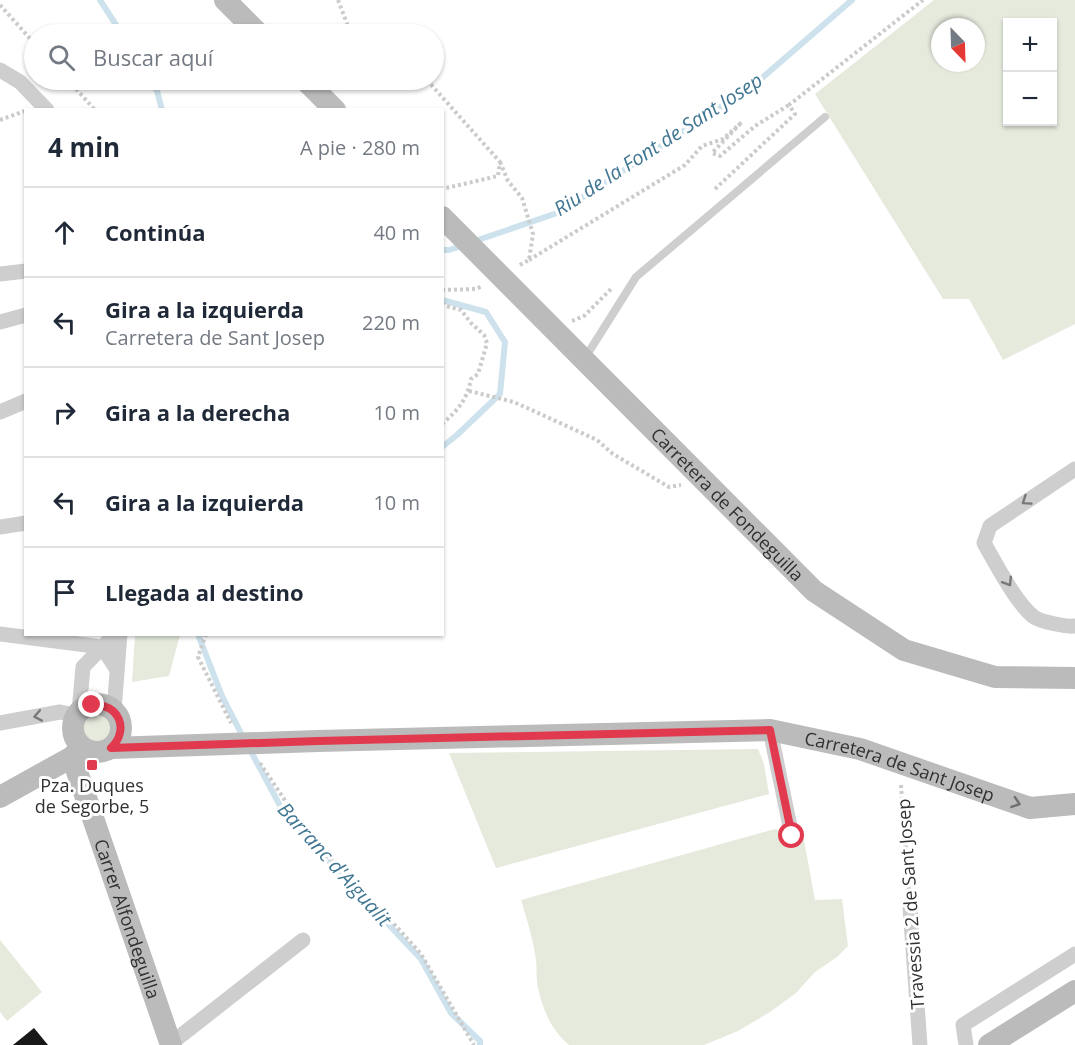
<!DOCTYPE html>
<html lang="es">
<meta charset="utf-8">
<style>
:root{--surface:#fff;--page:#f2f2f3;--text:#1f2937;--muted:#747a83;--line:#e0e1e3}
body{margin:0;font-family:"Open Sans",sans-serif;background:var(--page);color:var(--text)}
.controls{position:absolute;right:18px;top:18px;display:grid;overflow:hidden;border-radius:0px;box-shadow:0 2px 4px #0004}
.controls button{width:54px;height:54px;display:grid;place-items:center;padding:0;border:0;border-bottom:2px solid var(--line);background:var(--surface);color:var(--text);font:30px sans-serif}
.compass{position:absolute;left:931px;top:18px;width:54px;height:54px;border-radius:50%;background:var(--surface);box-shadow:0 2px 4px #0004;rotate:157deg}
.stop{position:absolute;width:18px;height:18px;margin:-14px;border:4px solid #e13a4e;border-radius:50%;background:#fff}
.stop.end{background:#e13a4e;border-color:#fff;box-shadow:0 2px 6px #0008}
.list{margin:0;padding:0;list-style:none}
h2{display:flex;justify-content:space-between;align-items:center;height:78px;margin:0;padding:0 24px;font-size:26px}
h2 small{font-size:20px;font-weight:400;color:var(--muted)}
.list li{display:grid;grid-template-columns:39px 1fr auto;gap:18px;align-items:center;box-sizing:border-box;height:90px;padding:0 24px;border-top:2px solid var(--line)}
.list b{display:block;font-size:22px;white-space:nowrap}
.list p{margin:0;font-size:20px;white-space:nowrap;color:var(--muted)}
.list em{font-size:20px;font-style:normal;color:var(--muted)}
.icon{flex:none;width:33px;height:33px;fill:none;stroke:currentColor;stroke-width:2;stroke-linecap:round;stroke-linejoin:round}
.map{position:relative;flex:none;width:1075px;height:1045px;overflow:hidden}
.search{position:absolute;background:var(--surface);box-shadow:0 2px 4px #0004;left:24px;top:24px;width:420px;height:66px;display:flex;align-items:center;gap:15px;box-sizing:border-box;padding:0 21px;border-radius:33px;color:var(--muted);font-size:22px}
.panel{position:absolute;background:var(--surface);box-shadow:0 2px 4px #0004;left:24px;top:108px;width:420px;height:528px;border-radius:0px}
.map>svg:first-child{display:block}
.green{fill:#e5eadd;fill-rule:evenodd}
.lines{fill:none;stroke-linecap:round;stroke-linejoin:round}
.stream{stroke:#cde2ec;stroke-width:6}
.building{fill:#181818}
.path{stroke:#cbcbcb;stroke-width:4;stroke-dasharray:3 3;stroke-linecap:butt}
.lane{stroke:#cecece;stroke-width:8}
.street{stroke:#cecece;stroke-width:15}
.secondary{stroke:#bbb;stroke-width:22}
.oneway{stroke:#787878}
.oneway2{stroke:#6f6f6f}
.route{stroke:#e13a4e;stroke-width:8}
.poi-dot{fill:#e13a4e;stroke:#fff;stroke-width:2}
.labels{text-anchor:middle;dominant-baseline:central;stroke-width:6;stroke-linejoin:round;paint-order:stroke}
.street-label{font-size:18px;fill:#313131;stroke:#fff}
.poi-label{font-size:18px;fill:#313131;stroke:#fff}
.water-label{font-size:20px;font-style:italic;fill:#407692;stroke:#fff}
</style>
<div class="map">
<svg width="1075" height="1045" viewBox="0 0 1075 1045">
<rect width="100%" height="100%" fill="#fff"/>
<!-- green -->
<path class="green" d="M934,0H1075V324L1003,360L969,299H943L815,94ZM1008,22H1052V122H1008ZM940,27H976V63H940Z
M135,635H180L169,676L132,682Z
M84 729a14 14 0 1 1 28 0a14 14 0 1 1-28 0Z
M758,749L764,764L769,794L496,868L449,753Z
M775,829L803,835L815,900L842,899L848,946L837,957L815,972L796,993L770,1012L738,1031L704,1045H569C551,1030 543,1010 538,988C536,979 537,969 536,960C533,939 527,920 521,900Z
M0,940L42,992L7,1021L0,1012Z"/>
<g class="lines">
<!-- stream -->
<path class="stream" d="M100,0L122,34
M150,80L157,91L162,110
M475,241L560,212L754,85L852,0
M442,250H449L462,246
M442,300L486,312L505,342L500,394L457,435L442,447
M201,634L199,637L222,696L244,739
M249,748L284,813L421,959L451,1013L480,1041V1045"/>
</g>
<!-- building -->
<path class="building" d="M34,1028L48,1045H13Z"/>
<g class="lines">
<!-- path -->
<path class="path" d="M338,0L351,34
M0,5L34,43
M68,80L95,110
M427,80L500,162L498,176L442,189
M0,120L25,111
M500,162L508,181L522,198L533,234L529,260L518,266
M715,189L795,114L789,105L923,0
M529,260L685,165L702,146L723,139L742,122L712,153L720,156L755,126L789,105
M442,290L476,289L482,286
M442,303L446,306L461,310L471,323L484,335L487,343L478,374L471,379C467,400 458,410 442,424
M572,321L584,316L612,288
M469,391L514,402L597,440L613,454L669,487L681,485
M206,634L198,657L231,723
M260,763L306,832L335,864L377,905L421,954L474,1045
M901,785L909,892"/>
<!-- lane -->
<path class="lane" d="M585,358L636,277L825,117"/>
<!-- street -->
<path class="street" d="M0,70L20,82L47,110
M0,274L26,271
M0,322L26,315
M0,412L26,401
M1075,469L990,526L984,543C996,564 1016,603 1034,617C1041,622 1067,627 1075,626
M0,527L26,523
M0,634L102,647L117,670
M114,711L120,634
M79,712L83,667L115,634
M0,723L60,712L76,715
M770,730L792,836
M910,908L920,1045
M169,1045L303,940
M966,1045L963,1025L1075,954"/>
<!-- secondary -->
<g class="secondary">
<path d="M225,0L259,34"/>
<path d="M305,80L335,110"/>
<path id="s1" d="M442,217L814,591L904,650L995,677L1075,678"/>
<circle cx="97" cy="728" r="24"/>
<path id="s2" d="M111,748L318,741L770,730L860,749L1030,808L1075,804"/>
<path id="s3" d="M72,757L171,1045"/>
<path d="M0,797L72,757L82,747"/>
<path d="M989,1045L1075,991"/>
</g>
</g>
<!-- one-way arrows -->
<defs><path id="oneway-chevron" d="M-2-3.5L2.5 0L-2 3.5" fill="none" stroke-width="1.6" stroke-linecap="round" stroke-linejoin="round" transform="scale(1.5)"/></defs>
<g class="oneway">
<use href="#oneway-chevron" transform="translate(1026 501) rotate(146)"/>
<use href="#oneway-chevron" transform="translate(1008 582) rotate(58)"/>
<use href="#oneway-chevron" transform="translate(38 716) rotate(169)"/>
</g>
<use class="oneway2" href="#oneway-chevron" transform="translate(1016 803) rotate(19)"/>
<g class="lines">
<!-- route -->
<path class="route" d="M92,705C119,703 130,730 111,748L318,741L770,730L792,836"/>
</g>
<!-- markers -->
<rect class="poi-dot" x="86" y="759" width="12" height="12" rx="3"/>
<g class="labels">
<!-- street labels -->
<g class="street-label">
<text stroke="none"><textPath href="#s1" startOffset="405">Carretera de Fondeguilla</textPath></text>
<text stroke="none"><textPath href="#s2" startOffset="794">Carretera de Sant Josep</textPath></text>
<text transform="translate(910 904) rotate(-94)">Travessia 2 de Sant Josep</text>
<text stroke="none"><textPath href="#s3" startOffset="171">Carrer Alfondeguilla</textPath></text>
</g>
<!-- poi labels -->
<g class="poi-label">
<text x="92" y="785">Pza. Duques<tspan x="92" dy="21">de Segorbe, 5</tspan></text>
</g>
<!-- water labels -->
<g class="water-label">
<text transform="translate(658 144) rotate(-33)">Riu de la Font de Sant Josep</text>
<text transform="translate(335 864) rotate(48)">Barranc d'Aigualit</text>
</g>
</g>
</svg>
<div class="controls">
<button>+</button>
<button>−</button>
</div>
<svg class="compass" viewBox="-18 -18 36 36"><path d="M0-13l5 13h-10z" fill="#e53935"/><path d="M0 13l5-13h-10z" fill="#747a83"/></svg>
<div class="stop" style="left:792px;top:836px"></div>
<div class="stop end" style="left:92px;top:705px"></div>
<div class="search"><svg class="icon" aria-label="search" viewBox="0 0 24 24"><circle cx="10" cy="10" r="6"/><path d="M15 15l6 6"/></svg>Buscar aquí</div>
<section class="panel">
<h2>4 min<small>A pie · 280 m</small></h2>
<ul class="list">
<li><svg class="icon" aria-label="ahead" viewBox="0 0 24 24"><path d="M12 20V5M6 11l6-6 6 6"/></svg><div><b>Continúa</b></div><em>40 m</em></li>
<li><svg class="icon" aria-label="left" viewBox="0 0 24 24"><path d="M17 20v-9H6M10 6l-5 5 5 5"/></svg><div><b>Gira a la izquierda</b><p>Carretera de Sant Josep</p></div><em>220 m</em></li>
<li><svg class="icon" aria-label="right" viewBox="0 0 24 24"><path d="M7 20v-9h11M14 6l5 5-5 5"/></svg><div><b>Gira a la derecha</b></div><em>10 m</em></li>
<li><svg class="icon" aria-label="left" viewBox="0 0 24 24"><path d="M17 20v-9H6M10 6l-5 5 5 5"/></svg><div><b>Gira a la izquierda</b></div><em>10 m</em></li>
<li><svg class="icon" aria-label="arrive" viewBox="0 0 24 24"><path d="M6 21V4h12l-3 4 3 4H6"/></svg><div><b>Llegada al destino</b></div></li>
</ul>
</section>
</div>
